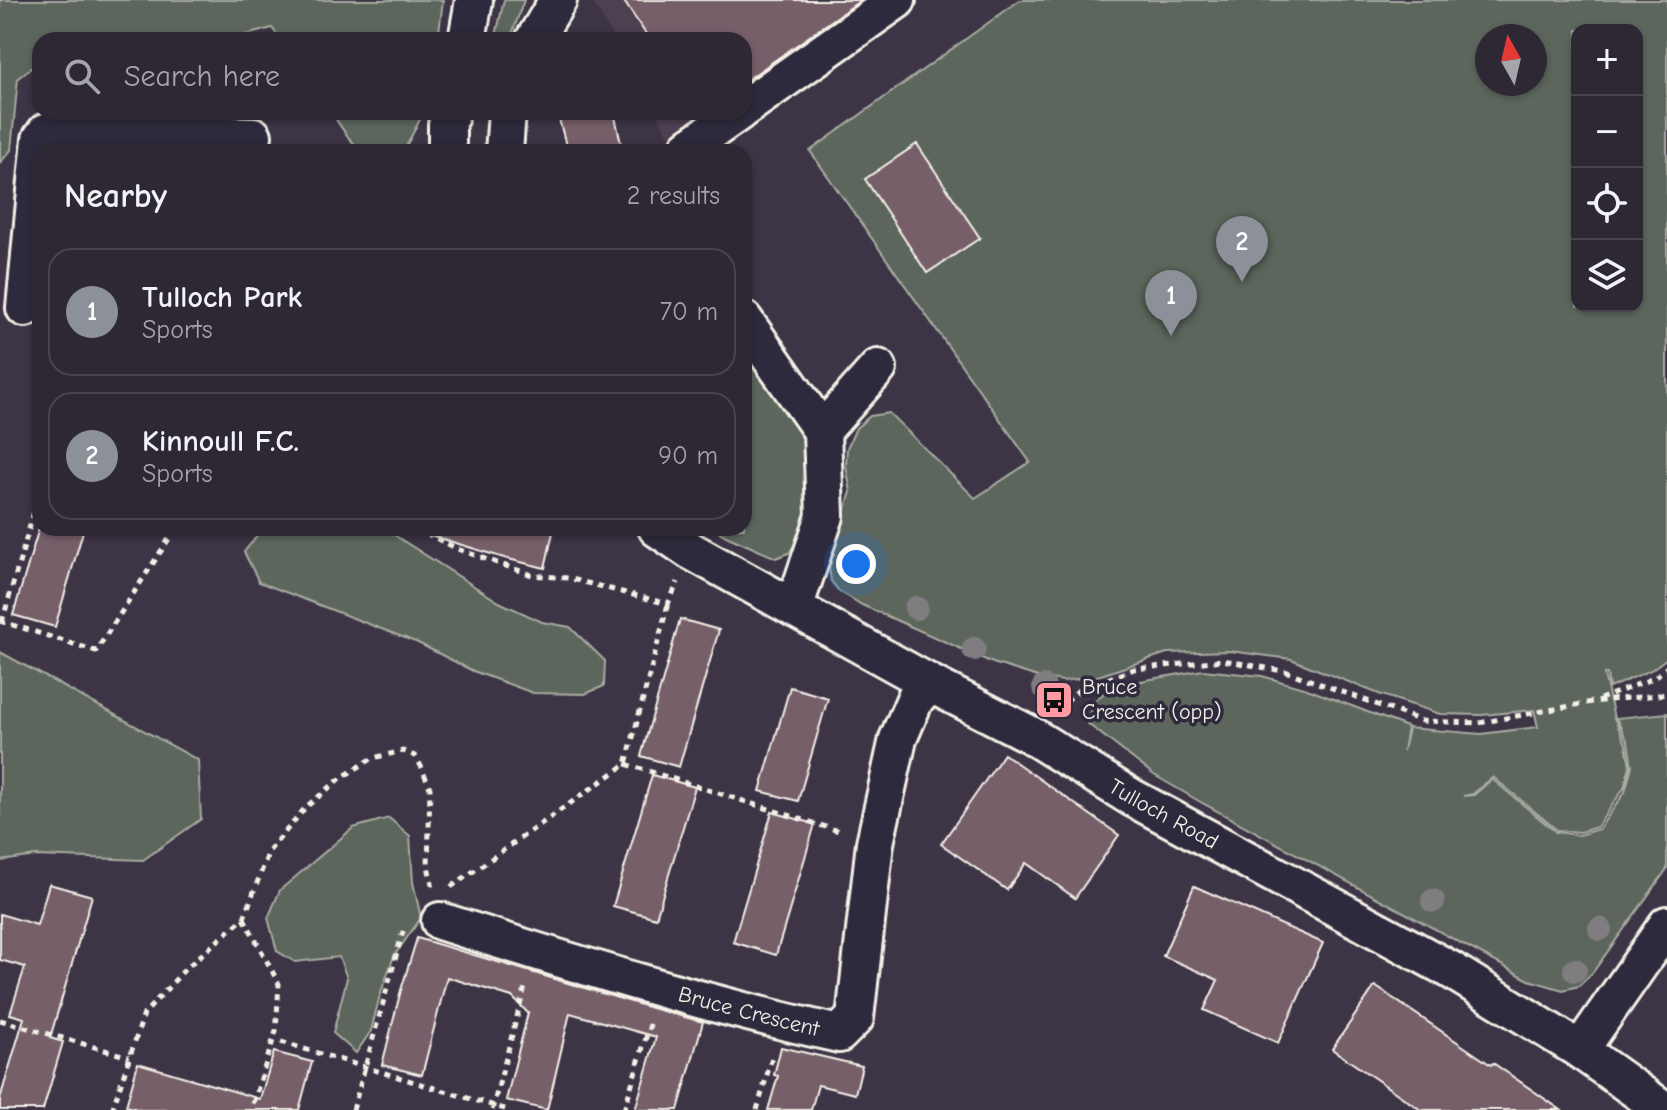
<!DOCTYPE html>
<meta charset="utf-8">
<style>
:root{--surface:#2e2734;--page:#3a3340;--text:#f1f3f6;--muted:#a7a5ac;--line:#49444f;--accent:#8c9099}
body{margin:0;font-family:"Comic Neue",sans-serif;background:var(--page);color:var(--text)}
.controls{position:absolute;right:24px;top:24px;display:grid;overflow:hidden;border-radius:16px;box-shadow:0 2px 6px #0004}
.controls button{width:72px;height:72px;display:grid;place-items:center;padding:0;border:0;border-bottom:2px solid var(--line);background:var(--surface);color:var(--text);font:40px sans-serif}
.compass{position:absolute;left:1475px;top:24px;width:72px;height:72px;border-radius:50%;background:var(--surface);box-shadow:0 2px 6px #0004;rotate:352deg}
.you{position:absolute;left:856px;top:564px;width:28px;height:28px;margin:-20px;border:6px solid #fff;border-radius:50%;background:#1a73e8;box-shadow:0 0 0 12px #1a73e833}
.badge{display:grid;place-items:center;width:52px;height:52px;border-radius:50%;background:var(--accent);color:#fff;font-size:26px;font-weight:700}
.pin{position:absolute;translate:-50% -66px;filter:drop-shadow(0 2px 4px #0008)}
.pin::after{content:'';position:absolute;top:42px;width:28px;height:24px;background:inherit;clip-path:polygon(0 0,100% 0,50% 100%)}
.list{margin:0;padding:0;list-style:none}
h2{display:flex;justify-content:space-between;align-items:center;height:104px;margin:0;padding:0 32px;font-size:34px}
h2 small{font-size:26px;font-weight:400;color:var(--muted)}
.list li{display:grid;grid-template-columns:52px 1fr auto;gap:24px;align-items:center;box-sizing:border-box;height:128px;margin:0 16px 16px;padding:0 16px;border:2px solid var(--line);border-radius:24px}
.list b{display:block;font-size:30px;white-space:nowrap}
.list p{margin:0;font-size:26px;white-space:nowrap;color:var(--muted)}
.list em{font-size:26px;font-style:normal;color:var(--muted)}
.icon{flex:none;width:44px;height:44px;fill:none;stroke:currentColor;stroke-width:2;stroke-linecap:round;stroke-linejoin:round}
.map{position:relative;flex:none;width:1667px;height:1110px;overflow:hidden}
.search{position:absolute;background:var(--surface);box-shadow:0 2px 6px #0004;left:32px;top:32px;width:720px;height:88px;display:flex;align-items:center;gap:20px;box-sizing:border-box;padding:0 28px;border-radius:24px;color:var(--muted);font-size:30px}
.panel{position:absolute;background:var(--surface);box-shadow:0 2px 6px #0004;left:32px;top:144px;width:720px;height:392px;border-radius:24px}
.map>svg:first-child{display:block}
.built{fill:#4e4151}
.green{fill:#5c665b;stroke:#a8aca2;stroke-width:2;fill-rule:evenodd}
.building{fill:#775e6a;stroke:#f4f1e8;stroke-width:2}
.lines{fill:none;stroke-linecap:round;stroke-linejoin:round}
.minor-casing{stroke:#f4f1e8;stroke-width:42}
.path{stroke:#f4f1e8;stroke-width:5;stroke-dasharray:6 6;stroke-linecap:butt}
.minor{stroke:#2f2a3d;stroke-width:36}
.tree{fill:#807d80}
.labels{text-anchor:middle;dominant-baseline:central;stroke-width:7;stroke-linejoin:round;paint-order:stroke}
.poi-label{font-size:22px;fill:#f4f1e8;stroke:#2f2a3d;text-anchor:start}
.street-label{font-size:22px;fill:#f4f1e8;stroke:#2f2a3d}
</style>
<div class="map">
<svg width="1667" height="1110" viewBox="0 0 1667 1110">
<rect width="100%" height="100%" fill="#3d3446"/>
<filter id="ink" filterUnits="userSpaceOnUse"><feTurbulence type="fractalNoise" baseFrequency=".0125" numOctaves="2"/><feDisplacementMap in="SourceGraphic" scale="16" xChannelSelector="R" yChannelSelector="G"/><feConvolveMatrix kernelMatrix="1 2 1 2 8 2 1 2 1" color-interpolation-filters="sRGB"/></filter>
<g filter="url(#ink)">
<!-- built -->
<path class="built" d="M592,0H870L744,90V40H615Z
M656,112H713L672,141Z"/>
<!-- green -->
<path class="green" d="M0,0H443L438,40H281L272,28L228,40H40V61L18,78L11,150L0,163Z
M504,0H524L510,40H495Z
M1020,0H1667V658L1651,670L1609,688L1607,674H1604L1614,718L1626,744L1630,766L1624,788L1597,827L1580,832L1557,830L1493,777L1473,794L1463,796L1474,795L1492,779L1556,832L1579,835L1599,829L1625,792L1632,766L1628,742L1616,718L1667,713V869L1593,972L1579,986L1563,990L1529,980L1204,804L1154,775L1087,723L1093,702L1110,688L1146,680L1203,670L1262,676L1307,689L1407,727L1403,751L1408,728L1481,734L1538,727L1534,710L1482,715L1440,714L1379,694L1291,659L1230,651L1167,653L1098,676L1063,681L1038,677L993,663L862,605L839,591L831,581L829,567L833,547L851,492L846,466L847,448L856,428L870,416L889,413L975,498L1030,462L810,151ZM1577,30H1637V306H1577ZM1487,36H1535V84H1487Z
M331,112H424L403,152C354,152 358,152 331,112Z
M744,352L799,430L815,462V497L804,530L789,553L776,558L726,536L713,528H744Z
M263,528H383L499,602L542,622L570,627L605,661L604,686L585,694L533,693L473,671L418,643L259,582L244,552Z
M0,652L198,760L201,819L143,860L36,856L0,861Z
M389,818L410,836L413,882L421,918L394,956L380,995L371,1031L356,1053L333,1033L347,978L339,957L295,962L277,951L268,918L280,890L353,828Z"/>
<!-- building -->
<path class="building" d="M623,0H861L744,82V40H650Z
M557,112H614L622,148L607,152H568Z
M917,144L980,238L927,273L865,179Z
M39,528H84L55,627L13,615Z
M431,528H554L545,568L504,558L430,535Z
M680,619L719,630L679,767L641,756Z
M790,687L828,698L798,801L760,791Z
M1004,754L1119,835L1075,898L1026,863L1007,890L941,844Z
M652,775L695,787L656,918L613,906Z
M772,812L815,824L776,955L733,942Z
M49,884L92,896L50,1038L63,1042L43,1110H0V1099L24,1018L10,1014L25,967L0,960V914L37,925Z
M1194,886L1323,943L1278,1043L1204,1010L1218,980L1163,956Z
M417,938L648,1007L703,1022L678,1110H635L656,1037L570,1013L547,1110L506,1100L528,1013L512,997L447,977L422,1075L382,1065L401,990Z
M1375,986L1491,1065L1493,1063L1561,1110H1421L1332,1049Z
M781,1047L862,1066L855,1094L818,1085L811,1110H768L778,1076L774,1075Z
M274,1052L312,1062L299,1110H141L126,1106L138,1063L260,1099Z"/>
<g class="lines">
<defs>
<g id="minor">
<path d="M467,40L474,0"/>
<path d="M534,40L558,0"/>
<path d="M744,108L897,0"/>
<path d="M447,152V125L451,112"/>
<path d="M504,152L507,112"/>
<path d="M688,152L689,147L739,112"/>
<path d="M25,308L41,139L46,132L55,129L253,136"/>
<path d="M744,320L822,431L825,516L794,608"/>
<path d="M822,431L878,368"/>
<path id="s1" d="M657,528L691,551L933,685L1029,734L1131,797L1451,970L1580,1050L1664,1110"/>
<path id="s2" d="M440,921C572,963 704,1004 839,1034L855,1018L875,843L898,739L916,697L933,685"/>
<path d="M1580,1050L1667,925"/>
</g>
</defs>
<!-- minor casing -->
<use href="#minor" class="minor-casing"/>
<!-- path -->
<path class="path" d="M415,528L460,550L532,575L568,578L668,604L678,582
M0,621L96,651L176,528
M2,622L40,491
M1600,699L1654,678L1667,667
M1057,709L1080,689L1134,669L1223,660L1288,672L1422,721L1479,723L1592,702L1667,694
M626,764L842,832
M451,887L626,764L668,604
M244,918L279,984L276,1031L251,1110
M0,1020L129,1057
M281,1042L508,1110
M112,1110L144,1014L186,968L244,918L269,851L306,807L341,778L373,758L403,751L415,756L421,766L430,788L428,866L432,884L435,885
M353,1110L404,928
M492,1110L526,983
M624,1110L651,1021
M757,1110L773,1054"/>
<!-- minor -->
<use href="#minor" class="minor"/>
</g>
<!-- trees -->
<g class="tree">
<circle cx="916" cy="608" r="12"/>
<circle cx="974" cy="649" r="12"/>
<circle cx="1044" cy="687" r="12"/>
<circle cx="1433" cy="901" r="12"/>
<circle cx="1600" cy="929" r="12"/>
<circle cx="1575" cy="970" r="12"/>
</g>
</g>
<!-- icons -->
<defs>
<symbol id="bus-square" viewBox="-11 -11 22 22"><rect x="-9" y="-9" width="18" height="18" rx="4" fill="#ff9aa2" stroke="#2f2a3d"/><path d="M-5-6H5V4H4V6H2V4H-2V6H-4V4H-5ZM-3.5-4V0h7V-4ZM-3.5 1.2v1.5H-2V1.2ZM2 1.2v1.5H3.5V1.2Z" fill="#111"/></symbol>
</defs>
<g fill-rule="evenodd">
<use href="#bus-square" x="1032" y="678" width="44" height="44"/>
</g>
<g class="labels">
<!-- poi labels -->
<g class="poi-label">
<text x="1082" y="687">Bruce<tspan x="1082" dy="25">Crescent (opp)</tspan></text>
</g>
<!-- street labels -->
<g class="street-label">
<text stroke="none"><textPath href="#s1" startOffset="582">Tulloch Road</textPath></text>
<text stroke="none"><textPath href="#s2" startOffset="322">Bruce Crescent</textPath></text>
</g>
</g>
</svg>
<div class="controls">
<button>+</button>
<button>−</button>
<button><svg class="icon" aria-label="locate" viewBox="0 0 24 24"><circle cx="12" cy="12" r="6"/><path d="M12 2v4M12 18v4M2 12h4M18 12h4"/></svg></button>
<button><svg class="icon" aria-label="layers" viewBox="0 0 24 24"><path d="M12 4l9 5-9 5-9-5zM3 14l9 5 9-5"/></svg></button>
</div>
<svg class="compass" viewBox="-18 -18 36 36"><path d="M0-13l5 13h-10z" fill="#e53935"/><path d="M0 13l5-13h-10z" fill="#a7a5ac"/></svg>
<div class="you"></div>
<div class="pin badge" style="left:1171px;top:336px">1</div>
<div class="pin badge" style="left:1242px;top:282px">2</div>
<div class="search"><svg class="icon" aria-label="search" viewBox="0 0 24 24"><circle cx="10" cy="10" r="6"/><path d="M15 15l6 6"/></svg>Search here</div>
<section class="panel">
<h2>Nearby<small>2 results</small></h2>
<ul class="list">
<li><span class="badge">1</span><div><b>Tulloch Park</b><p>Sports</p></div><em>70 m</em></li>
<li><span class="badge">2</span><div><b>Kinnoull F.C.</b><p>Sports</p></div><em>90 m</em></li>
</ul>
</section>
</div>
